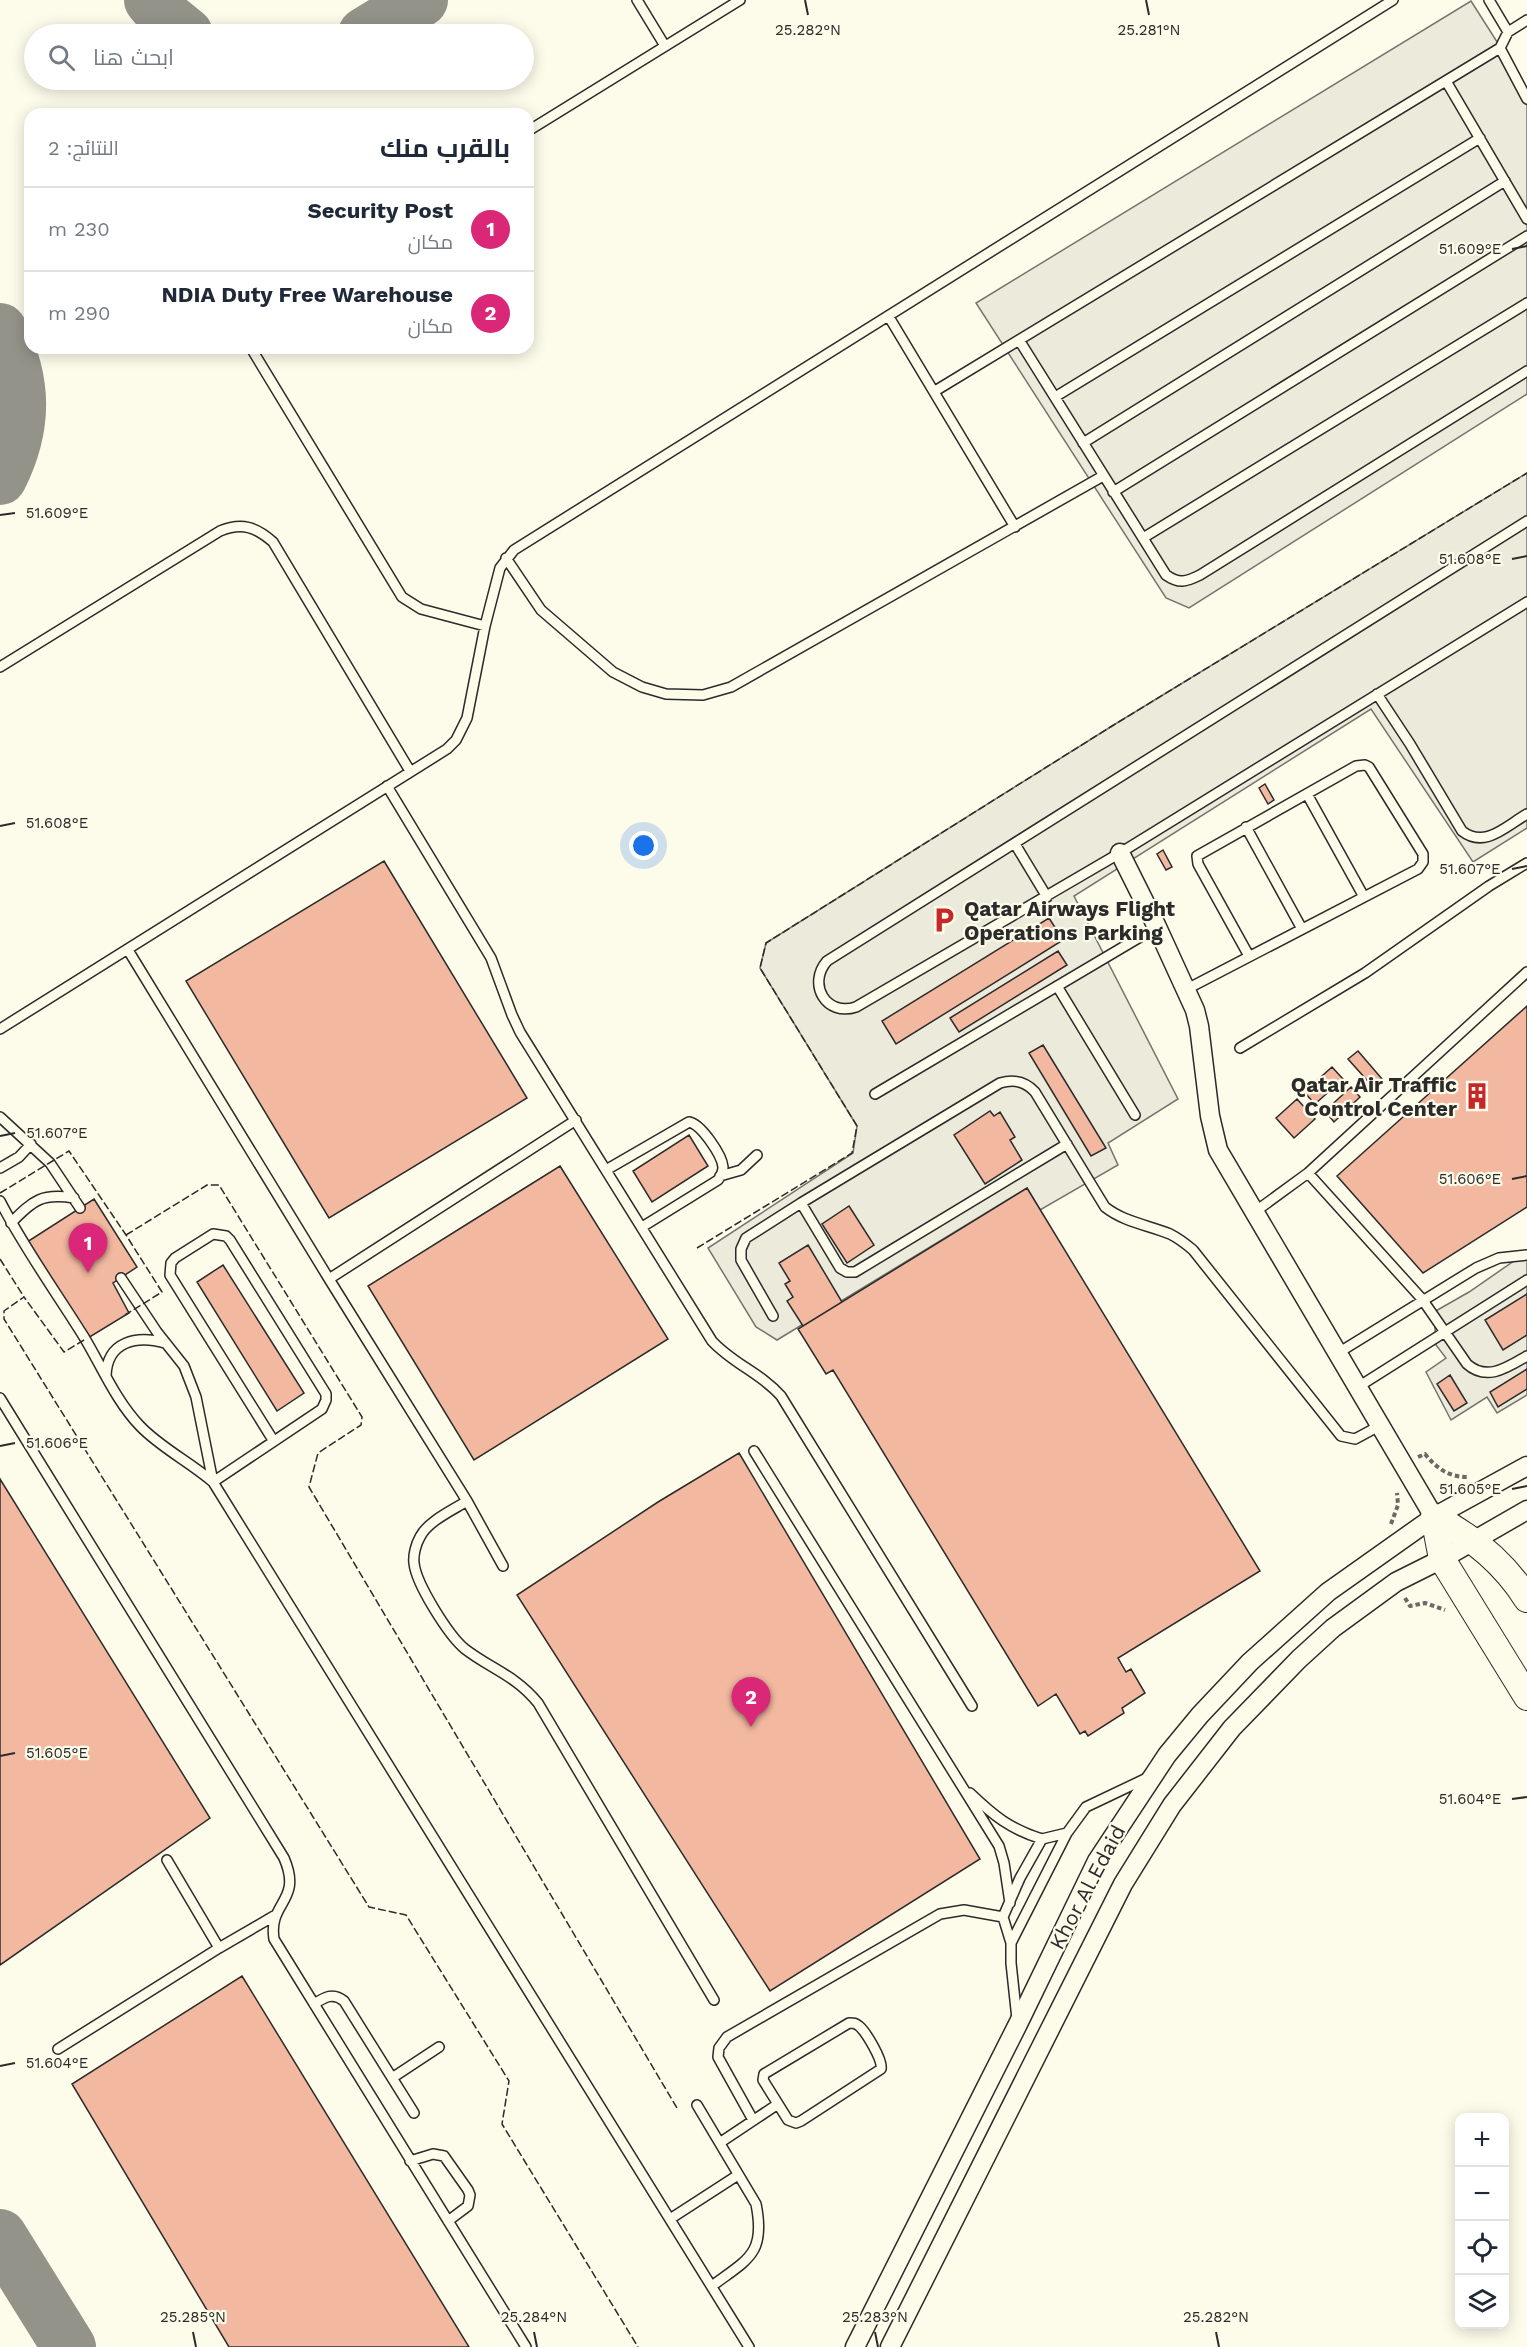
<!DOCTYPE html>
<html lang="ar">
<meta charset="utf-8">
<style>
:root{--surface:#fff;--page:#f2f2f3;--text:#1f2937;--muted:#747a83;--line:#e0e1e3;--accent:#db2777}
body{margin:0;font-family:"Work Sans",Cairo,sans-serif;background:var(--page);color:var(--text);direction:rtl}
.controls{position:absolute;right:18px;bottom:18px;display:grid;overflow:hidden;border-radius:12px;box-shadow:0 3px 15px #0003}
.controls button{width:54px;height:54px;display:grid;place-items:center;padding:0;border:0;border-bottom:2px solid var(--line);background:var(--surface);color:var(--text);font:30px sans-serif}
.you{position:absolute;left:644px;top:846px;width:21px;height:21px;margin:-15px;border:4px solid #fff;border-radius:50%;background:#1a73e8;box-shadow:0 0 0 9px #1a73e833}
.badge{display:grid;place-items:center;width:39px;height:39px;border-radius:50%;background:var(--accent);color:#fff;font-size:20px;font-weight:700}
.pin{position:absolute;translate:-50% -50px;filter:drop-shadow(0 2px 3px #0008)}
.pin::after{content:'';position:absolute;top:32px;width:21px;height:18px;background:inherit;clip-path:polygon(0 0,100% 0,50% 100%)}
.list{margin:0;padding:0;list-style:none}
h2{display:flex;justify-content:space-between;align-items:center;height:78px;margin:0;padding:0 24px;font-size:26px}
h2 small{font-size:20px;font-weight:400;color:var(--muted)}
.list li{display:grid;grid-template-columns:39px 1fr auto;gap:18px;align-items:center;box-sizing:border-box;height:84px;padding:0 24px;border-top:2px solid var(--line)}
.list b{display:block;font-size:22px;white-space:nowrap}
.list p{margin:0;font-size:20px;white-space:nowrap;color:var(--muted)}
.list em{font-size:20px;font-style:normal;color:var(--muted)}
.icon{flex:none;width:33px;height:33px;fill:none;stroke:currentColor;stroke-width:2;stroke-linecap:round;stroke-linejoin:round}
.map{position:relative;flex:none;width:1527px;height:2347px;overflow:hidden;direction:ltr}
.search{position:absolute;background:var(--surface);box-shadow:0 3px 15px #0003;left:24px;top:24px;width:510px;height:66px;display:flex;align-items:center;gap:15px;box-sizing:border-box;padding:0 21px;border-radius:33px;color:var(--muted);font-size:22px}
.panel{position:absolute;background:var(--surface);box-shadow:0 3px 15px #0003;left:24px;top:108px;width:510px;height:246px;border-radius:18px;direction:rtl}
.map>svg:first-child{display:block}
.parking{fill:#eceadb;stroke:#74746e;stroke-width:1.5}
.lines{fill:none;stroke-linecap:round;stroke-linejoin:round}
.taxiway{stroke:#94938a;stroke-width:54}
.building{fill:#f2b8a0;stroke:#2b2b2b;stroke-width:1.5}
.service-casing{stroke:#2b2b2b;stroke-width:12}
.minor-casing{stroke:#2b2b2b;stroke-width:21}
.secondary-casing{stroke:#2b2b2b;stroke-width:28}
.path{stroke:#6a6964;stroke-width:4;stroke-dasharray:4.5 3;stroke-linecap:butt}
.service{stroke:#fdfbea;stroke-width:9}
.minor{stroke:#fdfbea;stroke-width:18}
.secondary{stroke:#fdfbea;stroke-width:26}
.fence{stroke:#2b2b2b;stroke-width:1.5;stroke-dasharray:8 3;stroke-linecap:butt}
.ticks{fill:none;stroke:#2b2b2b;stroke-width:2}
.labels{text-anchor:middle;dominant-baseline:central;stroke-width:4.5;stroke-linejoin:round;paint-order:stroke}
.poi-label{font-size:21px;font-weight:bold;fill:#2b2b2b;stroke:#fdfbea;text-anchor:start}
.street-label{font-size:21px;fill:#2b2b2b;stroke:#fdfbea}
.ticks-label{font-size:15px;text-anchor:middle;fill:#2b2b2b;stroke:#fdfbea;stroke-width:4.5;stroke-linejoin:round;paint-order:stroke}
</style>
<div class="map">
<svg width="1527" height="2347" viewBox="0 0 1527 2347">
<rect width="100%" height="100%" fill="#fdfbea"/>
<!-- parking -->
<path class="parking" d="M1471,1L1527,89V394L1189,608L1166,598L976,303Z
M1527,473V828L1473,862L1371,709L1074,896L1178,1099L1108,1143L1118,1165L1040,1210L1027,1188L777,1340L756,1327L708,1248L853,1153L857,1126L760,968L766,943L1112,726Z
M1527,1252V1395L1497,1413L1487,1397L1451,1420L1426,1372L1446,1358L1436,1345L1434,1312L1469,1292Z"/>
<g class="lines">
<!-- taxiway -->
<path class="taxiway" d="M151,0L166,18L186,34
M365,34L421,0
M0,330C25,382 26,426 0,478
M0,2236L69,2347"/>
</g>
<!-- building -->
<path class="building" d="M1265,784L1274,800L1268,804L1259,788Z
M1163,850L1172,867L1166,870L1157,854Z
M384,861L527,1098L329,1218L186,981Z
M1049,918L1063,940L896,1044L882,1021Z
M1058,951L1067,965L959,1032L950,1018Z
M1527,1006V1207L1423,1273L1337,1176Z
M1043,1045L1106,1148L1091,1156L1029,1053Z
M1358,1051L1382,1079L1373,1087L1348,1059Z
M1332,1067L1343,1079L1315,1104L1304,1092Z
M1351,1087L1360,1097L1334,1122L1325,1111Z
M1297,1099L1315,1119L1294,1138L1276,1118Z
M990,1111L994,1116L1000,1112L1015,1137L1010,1140L1022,1160L985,1184L954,1135Z
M689,1135L708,1166L652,1202L633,1171Z
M560,1166L668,1339L474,1460L368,1286Z
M1027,1188L1260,1571L1118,1658L1126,1672L1131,1669L1145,1693L1122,1708L1124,1713L1088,1736L1085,1731L1080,1734L1056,1694L1038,1706L833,1370L826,1374L798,1329Z
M94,1199L137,1267L113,1283L129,1313L88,1338L27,1242Z
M849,1206L874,1245L847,1263L822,1224Z
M808,1245L842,1302L803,1326L787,1301L793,1297L785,1284L790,1281L779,1263Z
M223,1265L304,1393L277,1411L197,1282Z
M1527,1294V1335L1503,1350L1485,1320Z
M1527,1369V1389L1498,1407L1490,1392Z
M1450,1375L1467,1403L1454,1411L1437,1384Z
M739,1453L980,1859L770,1991L517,1595L658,1502Z
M0,1479L210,1818L0,1965Z
M242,1976L469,2347H229L72,2084Z"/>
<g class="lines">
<defs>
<path id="service" d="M637,0L665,46
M1489,0L1508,32L1500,48L1527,99
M1508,32L1527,20
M1446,81L1527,219
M528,131L740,0
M889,317L1015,527
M1019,340L1166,575C1179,584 1186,582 1200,575L1527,371
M251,348L402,597L421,609L485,626
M935,391L1500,48
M1055,397L1480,138
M1083,443L1505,181
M1113,492L1527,236
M1527,521L827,961C807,984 826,1017 856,1007L1120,853L1527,602
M1143,538L1527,303
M506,558L541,610L613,672L642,687L666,694L703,695L731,687L1103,476
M0,667L220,531C242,522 256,527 273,542L410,771
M1377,694L1410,744L1462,831C1485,849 1506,826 1527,814
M387,786L491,958L512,1015L520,1032L712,1341C733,1364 761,1373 781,1396L972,1706
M1307,794L1364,897
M1246,827L1302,929
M1015,844L1047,897
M128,950L329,1279L467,1501C453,1510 428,1521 420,1537C416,1544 413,1555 414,1563C416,1584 449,1636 465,1649C491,1669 515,1675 538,1703L714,2000
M1057,986L1135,1115
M1187,989L1418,869L1423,862V854L1369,767L1365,765L1356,766L1197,856L1198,864L1249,956
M0,1029L447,749L456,740L467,718L485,626L500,568L514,550L1393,0
M1240,1048L1365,973L1489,886L1527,863
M875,1094L1157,927
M0,1117L50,1163L80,1208
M0,1168L19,1157L31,1144
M606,1170L689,1122C701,1124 722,1155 723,1167C723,1172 721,1176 718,1180L642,1227
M1308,1173L1422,1299L1467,1364C1487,1382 1508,1367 1527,1356
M720,1176L741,1170L757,1155
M0,1201C24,1248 56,1292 84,1337C102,1367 116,1401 140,1426C161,1448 190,1462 213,1482L749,2347
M801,1203L840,1268L847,1272H855L1067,1144
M1256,1211L1308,1173L1527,972
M11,1223C33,1200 42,1193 74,1198
M121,1278L157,1332L184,1366L196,1397L213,1482
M329,1279L576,1120
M773,1316L741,1260V1249L746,1238L801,1203L1000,1083C1014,1079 1025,1081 1035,1092L1105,1207C1124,1222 1148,1225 1170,1234C1178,1238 1186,1244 1193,1250L1341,1436L1355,1439L1381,1425
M1338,1353L1476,1268L1499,1258L1527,1255
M106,1376C107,1341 137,1335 165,1343
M1358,1387L1527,1280
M0,1398L284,1858C303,1902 268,1901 274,1939L526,2347
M754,1451L999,1846L1004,1863L1010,1903
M213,1482L322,1409L326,1400V1394L230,1240L226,1236L213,1234L175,1258L171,1263L170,1275L273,1440
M467,1501L503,1566
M970,1793C994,1816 1010,1829 1042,1839
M167,1860L219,1948
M1011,1943L1067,1833
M314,2004C325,1997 333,1992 344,2001L414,2113
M1017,2019L1011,1963V1943L1003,1917L1020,1878L1042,1839L1067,1833L1086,1807L1149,1777
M849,2023C854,2023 855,2023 859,2026C866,2032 883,2060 881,2069L801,2121L796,2123L788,2120L763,2080L764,2074Z
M58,2049L219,1948L274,1916
M392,2078L439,2047
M697,2105L756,2204C766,2254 748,2259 712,2286
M753,2120L718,2057L719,2048L727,2037L940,1914L964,1910L1003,1917
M721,2142L778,2104
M410,2161L433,2154L444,2156L468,2190L470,2195L468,2206L448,2221
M670,2219L738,2175"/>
<path id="minor" d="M1120,853L1157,927L1195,1010L1199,1026L1210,1116L1218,1150L1434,1517
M855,2347L1018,2024L1097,1861L1167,1755L1200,1715L1250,1662L1328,1592L1434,1517L1527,1466
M890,2347L1123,1884L1172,1805L1232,1728L1299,1659L1333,1628L1396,1582L1442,1559L1527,1510"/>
<path id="secondary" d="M1434,1517L1442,1559L1527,1697
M1434,1517C1471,1536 1505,1564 1527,1599"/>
</defs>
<!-- service casing -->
<use href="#service" class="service-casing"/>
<!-- minor casing -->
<use href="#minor" class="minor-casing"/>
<!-- secondary casing -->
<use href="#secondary" class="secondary-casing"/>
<!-- path -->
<path class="path" d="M1418,1457L1425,1454C1436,1468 1449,1477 1467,1477
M1391,1524L1398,1505L1397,1493
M1405,1598L1410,1606L1425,1603L1445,1610"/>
<!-- service -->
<use href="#service" class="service"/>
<!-- minor -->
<use href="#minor" class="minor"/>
<!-- secondary -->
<use href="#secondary" class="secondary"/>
<!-- fence -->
<path class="fence" d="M0,1193L69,1151L126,1235L162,1292L125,1315
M126,1235L207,1185H219L362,1417L361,1425L318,1453L309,1487L677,2108
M697,1248L852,1153L857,1126L760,968L766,943L1112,726L1527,473
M0,1259L24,1297
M84,1340L64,1352L24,1297L4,1311V1319L369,1907L406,1915L509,2081L502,2124L638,2347"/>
</g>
<!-- ticks -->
<path class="ticks" d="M805,0L808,15M1146,0L1149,15M1512,249L1527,246M0,515L15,513M1512,559L1527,556M0,826L15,823M1512,869L1527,866M0,1136L15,1133M1512,1179L1527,1176M0,1446L15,1443M1512,1489L1527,1486M0,1756L15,1753M1512,1799L1527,1797M0,2066L15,2063M193,2332L196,2347M534,2332L537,2347M875,2332L878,2347M1216,2332L1219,2347"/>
<!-- icons -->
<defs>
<symbol id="parking-bare" viewBox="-9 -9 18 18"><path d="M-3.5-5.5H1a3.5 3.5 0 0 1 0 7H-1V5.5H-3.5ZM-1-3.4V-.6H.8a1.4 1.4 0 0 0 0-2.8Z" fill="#c62828" stroke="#fdfbea" stroke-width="2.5" paint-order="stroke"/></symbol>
<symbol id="building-bare" viewBox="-9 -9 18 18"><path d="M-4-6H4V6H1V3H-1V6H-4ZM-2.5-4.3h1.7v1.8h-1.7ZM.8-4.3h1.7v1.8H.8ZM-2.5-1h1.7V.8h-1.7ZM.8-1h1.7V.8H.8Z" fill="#c62828" stroke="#fdfbea" stroke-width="2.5" paint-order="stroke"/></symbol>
</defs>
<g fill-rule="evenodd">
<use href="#parking-bare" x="925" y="901" width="38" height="38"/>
<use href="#building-bare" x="1458" y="1077" width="38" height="38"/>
</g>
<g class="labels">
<!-- poi labels -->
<g class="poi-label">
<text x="964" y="908">Qatar Airways Flight<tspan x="964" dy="24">Operations Parking</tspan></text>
<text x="1457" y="1084" text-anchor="end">Qatar Air Traffic<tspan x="1457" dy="24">Control Center</tspan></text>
</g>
<!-- street labels -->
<g class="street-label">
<text transform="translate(1087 1887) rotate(-62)">Khor Al Edaid</text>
</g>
</g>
<g class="ticks-label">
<text x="808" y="35">25.282°N</text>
<text x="1149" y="35">25.281°N</text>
<text x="1470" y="254">51.609°E</text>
<text x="57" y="518">51.609°E</text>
<text x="1470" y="564">51.608°E</text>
<text x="57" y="828">51.608°E</text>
<text x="1470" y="874">51.607°E</text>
<text x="57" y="1138">51.607°E</text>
<text x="1470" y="1184">51.606°E</text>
<text x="57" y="1448">51.606°E</text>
<text x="1470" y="1494">51.605°E</text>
<text x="57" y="1758">51.605°E</text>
<text x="1470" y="1804">51.604°E</text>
<text x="57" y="2068">51.604°E</text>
<text x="193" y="2322">25.285°N</text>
<text x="534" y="2322">25.284°N</text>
<text x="875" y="2322">25.283°N</text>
<text x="1216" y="2322">25.282°N</text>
</g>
</svg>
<div class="controls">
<button>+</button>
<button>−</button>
<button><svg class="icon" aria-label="locate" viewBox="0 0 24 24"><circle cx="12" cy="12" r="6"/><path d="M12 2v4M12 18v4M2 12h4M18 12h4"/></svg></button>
<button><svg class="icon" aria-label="layers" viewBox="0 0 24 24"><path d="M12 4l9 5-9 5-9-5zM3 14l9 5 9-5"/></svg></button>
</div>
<div class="you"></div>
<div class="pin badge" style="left:88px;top:1273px">1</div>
<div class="pin badge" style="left:751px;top:1727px">2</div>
<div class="search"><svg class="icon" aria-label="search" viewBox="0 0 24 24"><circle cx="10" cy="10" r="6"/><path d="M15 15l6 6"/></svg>ابحث هنا</div>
<section class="panel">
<h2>بالقرب منك<small>النتائج: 2</small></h2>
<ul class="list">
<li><span class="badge">1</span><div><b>Security Post</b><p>مكان</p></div><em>230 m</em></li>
<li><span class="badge">2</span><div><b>NDIA Duty Free Warehouse</b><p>مكان</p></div><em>290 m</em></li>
</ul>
</section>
</div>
